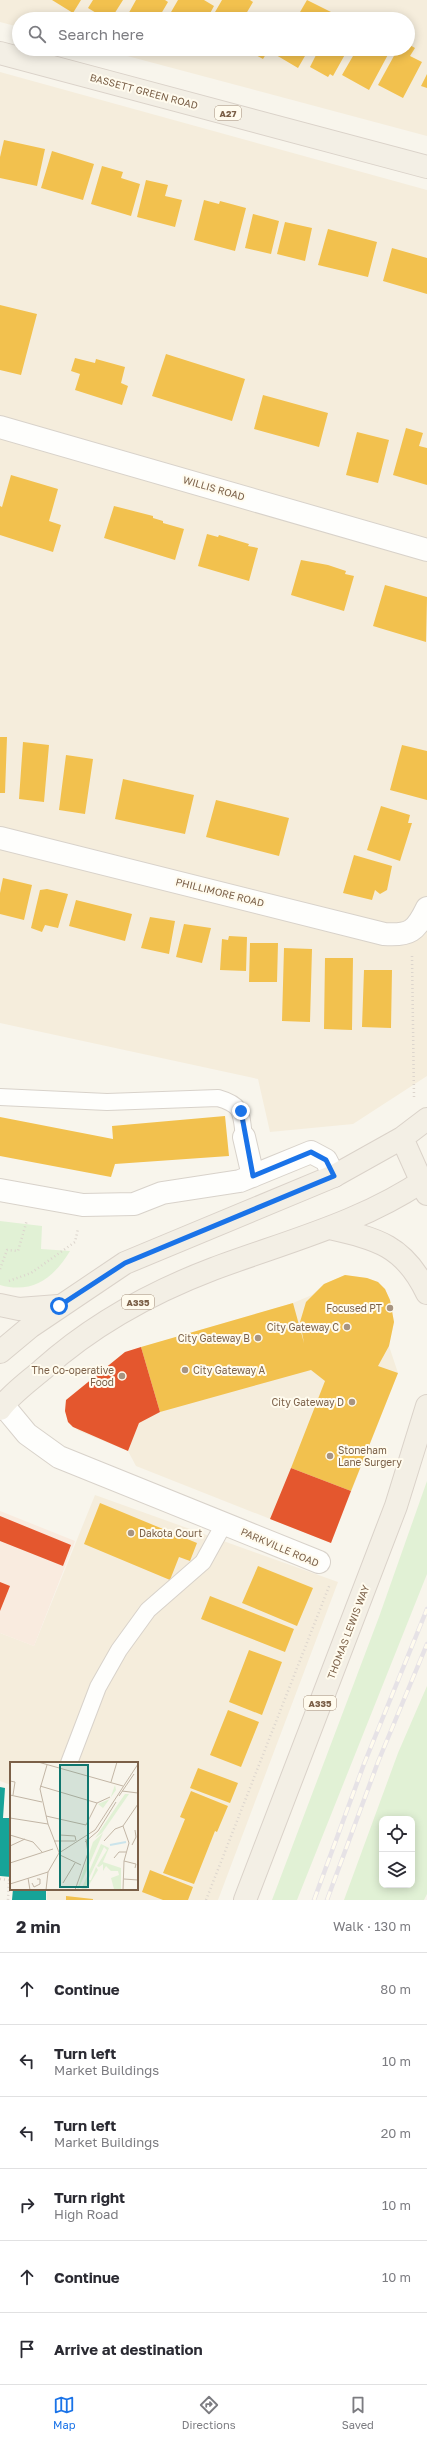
<!DOCTYPE html>
<meta charset="utf-8">
<style>
:root{--surface:#fff;--page:#f7f7f7;--text:#2b2b33;--muted:#7c7c81;--line:#e1e1e2;--accent:#1a73e8}
body{margin:0;font-family:"Golos Text",sans-serif;background:var(--page);color:var(--text)}
.controls{position:absolute;right:12px;bottom:12px;display:grid;overflow:hidden;border-radius:8px;box-shadow:0 2px 10px #0003}
.controls button{width:36px;height:36px;display:grid;place-items:center;padding:0;border:0;border-bottom:1px solid var(--line);background:var(--surface);color:var(--text);font:20px sans-serif}
.stop{position:absolute;width:12px;height:12px;margin:-9px;border:3px solid #1a73e8;border-radius:50%;background:#fff}
.stop.end{background:#1a73e8;border-color:#fff;box-shadow:0 1px 4px #0008}
.list{margin:0;padding:0;list-style:none}
h2{display:flex;justify-content:space-between;align-items:center;height:52px;margin:0;padding:0 16px;font-size:17px}
h2 small{font-size:13px;font-weight:400;color:var(--muted)}
.list li{display:grid;grid-template-columns:26px 1fr auto;gap:12px;align-items:center;box-sizing:border-box;height:72px;padding:0 16px;border-top:1px solid var(--line)}
.list b{display:block;font-size:15px;white-space:nowrap}
.list p{margin:0;font-size:13px;white-space:nowrap;color:var(--muted)}
.list em{font-size:13px;font-style:normal;color:var(--muted)}
.icon{flex:none;width:22px;height:22px;fill:none;stroke:currentColor;stroke-width:2;stroke-linecap:round;stroke-linejoin:round}
.map{position:relative;flex:none;width:427px;height:1900px;overflow:hidden}
.search{position:absolute;background:var(--surface);box-shadow:0 2px 10px #0003;left:12px;right:12px;top:12px;height:44px;display:flex;align-items:center;gap:10px;box-sizing:border-box;padding:0 14px;border-radius:22px;color:var(--muted);font-size:15px}
.sheet{height:484px;background:var(--surface)}
nav{display:flex;justify-content:space-around;align-items:center;box-sizing:border-box;height:56px;border-top:1px solid var(--line);background:var(--surface);font-size:11px;color:var(--muted)}
nav a{display:grid;justify-items:center;gap:2px}
nav .on{color:var(--accent)}
.map>svg:first-child{display:block}
.residential{fill:#f5eddc}
.commercial{fill:#f9ebdf}
.green{fill:#e1f1d5;fill-rule:evenodd}
.homes{fill:#f2c14e}
.shops{fill:#e4572e}
.public{fill:#17a398}
.lines{fill:none;stroke-linecap:round;stroke-linejoin:round}
.service-casing{stroke:#d8d2ca;stroke-width:18}
.minor-casing{stroke:#d8d2ca;stroke-width:24}
.primary-casing{stroke:#dad2c9;stroke-width:24}
.path{stroke:#dcd5cd;stroke-width:2.5;stroke-dasharray:1 3;stroke-linecap:butt}
.service{stroke:#fefefc;stroke-width:16}
.minor{stroke:#fefefc;stroke-width:22}
.primary{stroke:#f3efe5;stroke-width:22}
.rail-casing{stroke:#e6e2e6;stroke-width:4.5}
.rail{stroke:#fffbee;stroke-width:3;stroke-dasharray:9;stroke-linecap:butt}
.route{stroke:#1a73e8;stroke-width:5}
.poi-dot{fill:#a79481;stroke:#fffbee;stroke-width:1.5}
.labels{text-anchor:middle;dominant-baseline:central;stroke-width:4;stroke-linejoin:round;paint-order:stroke}
.shield{fill:#fffbee;stroke:#a38e7a;stroke-width:1}
.shield-label{font-size:9px;font-weight:bold;fill:#7b6048}
.street-label{font-size:10px;fill:#7b6048;stroke:#fffbee}
.poi-label{font-size:10px;fill:#7b6048;stroke:#fffbee;text-anchor:end}
.inset-river{fill:none;stroke:#cbe4eb;stroke-width:2}
.inset-road{fill:none;stroke:#c2b5a5;stroke-width:1}
.view{fill:#0f766e;fill-opacity:0.15;stroke:#0f766e;stroke-width:2}
.inset-edge{fill:none;stroke:#7b6048;stroke-width:2}
</style>
<div class="map">
<svg width="427" height="1900" viewBox="0 0 427 1900">
<rect width="100%" height="100%" fill="#f8f5ec"/>
<!-- residential -->
<path class="residential" d="M0,0H427V136L101,49H408V19H19V27L0,22Z
M0,72L427,190V1076L353,1124L270,1132L258,1079L0,1023Z
M345,1275L367,1278L378,1282L385,1289L390,1300L394,1322L389,1346L398,1373L331,1543L136,1466L128,1451L79,1431L68,1422L65,1411L66,1400L125,1352L293,1303L312,1295L324,1284Z
M95,1495L338,1582L218,1900H47V1889H137V1763H11V1785L0,1781V1633L34,1646Z"/>
<!-- commercial -->
<path class="commercial" d="M0,1511L75,1541L34,1646L0,1633Z"/>
<!-- green -->
<path class="green" d="M0,1221L42,1226L41,1249L70,1251C53,1279 32,1294 0,1285Z
M427,1481V1574L297,1900H272L379,1617Z
M427,1686V1894L424,1900H344L398,1753ZM382,1819H412V1885H382Z"/>
<!-- homes -->
<path class="homes" d="M52,0H81L73,13Z
M93,0H123L111,19H106L88,8Z
M136,0H165L168,2L158,19H129L126,18Z
M178,0H204L214,6L207,19H167Z
M222,0H250L253,2L243,19H211Z
M307,0L333,13L329,19H296Z
M408,44L415,48L410,56L422,62L403,98L378,85L395,54L399,49H408Z
M240,49H269L263,59L254,54L253,56Z
M280,49H309L298,68L276,55Z
M319,49H348L333,76L330,74L328,77L310,67Z
M357,49H391L369,90L342,75Z
M427,74V88L421,86Z
M4,140L45,149L37,186L0,178V157Z
M52,151L94,164L83,200L41,188Z
M102,166L123,172L121,178L140,184L131,216L91,204Z
M146,180L168,185L165,196L182,200L175,227L137,217Z
M204,200L219,204L220,201L246,208L235,251L194,240Z
M253,214L279,221L271,254L245,248Z
M285,222L312,228L305,261L277,254Z
M328,229L377,242L368,277L318,265Z
M392,248L427,258V294L383,281Z
M0,305L37,314L21,375L0,370Z
M166,354L245,379L232,421L152,396Z
M75,358L95,363L96,359L125,367L121,383L128,386L122,405L75,390L80,374L71,371Z
M263,395L328,413L319,447L254,429Z
M406,428L423,433L419,446L427,448V485L393,475Z
M357,432L389,440L378,483L346,475Z
M11,475L58,489L49,521L61,525L53,552L0,535V506L2,507Z
M114,506L153,516V518L163,521V523L184,529L175,560L104,538Z
M207,534L218,537L219,535L249,544L248,546L258,548L249,581L198,566Z
M301,560L328,565L346,571L345,574L354,576L344,611L291,595Z
M385,585L427,597L426,642L373,626Z
M0,737H7L5,793H0Z
M23,742L49,745L44,802L19,799Z
M402,745L427,751V800L390,790Z
M66,755L93,759L85,814L59,810Z
M123,779L194,795L185,834L115,819Z
M216,800L289,818L279,856L206,837Z
M381,806L410,815L408,823H412L400,861L367,850Z
M354,855L392,866L387,890L380,894L375,890L372,900L343,893Z
M3,878L32,885L24,920L0,914V893Z
M47,889L68,894L58,928L45,925L42,932L31,928L40,890Z
M76,900L132,914L125,941L69,926Z
M150,917L175,921L169,954L141,948Z
M184,924L211,928L202,963L176,957Z
M229,936L247,937L246,971L220,970L222,939L228,940Z
M250,943H278L277,982H249Z
M284,948L312,949L310,1022L282,1021Z
M325,958H353L352,1030L324,1029Z
M364,970H392L391,1028L362,1027Z
M225,1116L229,1156L115,1164L111,1177L0,1156V1117L113,1139L112,1126Z
M345,1275L367,1278L378,1282L385,1289L390,1300L394,1322L389,1346L378,1366L398,1373L351,1491L291,1468L325,1381L311,1370L160,1412L141,1347L293,1303L304,1343L300,1322L306,1302L324,1284Z
M100,1503L197,1543L190,1561L179,1557L170,1580L84,1544Z
M258,1566L313,1588L297,1626L242,1603Z
M210,1596L294,1629L285,1652L201,1619Z
M249,1650L282,1662L262,1715L229,1702Z
M228,1710L259,1722L241,1767L210,1755Z
M198,1768L238,1783L230,1803L190,1788Z
M191,1791L228,1806L217,1832L215,1831L194,1884L163,1873L185,1819L180,1817Z
M150,1870L193,1887L188,1900H163L142,1892Z
M66,1896L93,1899V1900H66Z"/>
<!-- shops -->
<path class="shops" d="M141,1347L160,1412L139,1423L128,1451L73,1427L68,1422L65,1411L66,1400L125,1352Z
M291,1468L351,1491L331,1543L270,1519Z
M0,1516L71,1545L63,1566L0,1541Z
M0,1582L10,1586L0,1611Z"/>
<!-- public -->
<path class="public" d="M0,1787L5,1788L3,1818H11V1877L0,1876Z
M13,1889H46V1900H12Z"/>
<g class="lines">
<defs>
<path id="service" d="M0,1097L107,1102L218,1098C243,1105 241,1113 244,1137
M69,1763L98,1687L119,1650L148,1610L203,1562L224,1524"/>
<path id="minor" d="M0,427L427,550
M0,838L384,934C410,936 416,931 427,908
M244,1137L253,1176
M0,1190L83,1205L134,1204L162,1193L240,1181L311,1152L326,1160L334,1176
M3,1405L27,1434L59,1457L319,1562"/>
<path id="primary" d="M0,53L427,167
M402,1138L427,1194
M329,1228C377,1239 404,1245 427,1293
M0,1305L19,1309L58,1306
M0,1352L30,1327L125,1263L334,1176L402,1138L427,1119
M0,1409C11,1394 28,1382 42,1370C92,1325 150,1293 213,1269C285,1242 362,1223 427,1178
M245,1900L396,1506L427,1406"/>
</defs>
<!-- service casing -->
<use href="#service" class="service-casing"/>
<!-- minor casing -->
<use href="#minor" class="minor-casing"/>
<!-- primary casing -->
<use href="#primary" class="primary-casing"/>
<!-- path -->
<path class="path" d="M412,956L414,1097
M0,1269L7,1250L18,1251L27,1220
M9,1281L31,1273L75,1242L78,1229
M0,1879L9,1880L8,1900
M206,1900L330,1584"/>
<!-- service -->
<use href="#service" class="service"/>
<!-- minor -->
<use href="#minor" class="minor"/>
<!-- primary -->
<use href="#primary" class="primary"/>
<defs>
<path id="rail" d="M314,1900L364,1764L427,1609
M327,1900L378,1762L427,1644"/>
</defs>
<!-- rail casing -->
<use href="#rail" class="rail-casing"/>
<!-- rail -->
<use href="#rail" class="rail"/>
</g>
<g class="lines">
<!-- route -->
<path class="route" d="M59,1306L125,1263L334,1176L326,1160L311,1152L253,1176L241,1111"/>
</g>
<!-- markers -->
<g class="poi-dot">
<circle cx="390" cy="1308" r="4"/>
<circle cx="347" cy="1327" r="4"/>
<circle cx="258" cy="1338" r="4"/>
<circle cx="185" cy="1370" r="4"/>
<circle cx="122" cy="1376" r="4"/>
<circle cx="352" cy="1402" r="4"/>
<circle cx="330" cy="1456" r="4"/>
<circle cx="131" cy="1533" r="4"/>
</g>
<g class="labels">
<!-- shield labels -->
<g class="shield">
<rect x="215" y="106" width="26" height="14" rx="3"/>
<rect x="122" y="1295" width="32" height="14" rx="3"/>
<rect x="304" y="1696" width="32" height="14" rx="3"/>
</g>
<g class="shield-label">
<text x="228" y="113">A27</text>
<text x="138" y="1302">A335</text>
<text x="320" y="1703">A335</text>
</g>
<!-- street labels -->
<g class="street-label">
<text transform="translate(144 91) rotate(15)">BASSETT GREEN ROAD</text>
<text transform="translate(214 488) rotate(16)">WILLIS ROAD</text>
<text transform="translate(220 892) rotate(14)">PHILLIMORE ROAD</text>
<text transform="translate(280 1547) rotate(23)">PARKVILLE ROAD</text>
<text transform="translate(348 1632) rotate(-69)">THOMAS LEWIS WAY</text>
</g>
<!-- poi labels -->
<g class="poi-label">
<text x="382" y="1308">Focused PT</text>
<text x="339" y="1327">City Gateway C</text>
<text x="250" y="1338">City Gateway B</text>
<text x="114" y="1370">The Co-operative<tspan x="114" dy="12">Food</tspan></text>
<text x="193" y="1370" text-anchor="start">City Gateway A</text>
<text x="344" y="1402">City Gateway D</text>
<text x="338" y="1450" text-anchor="start">Stoneham<tspan x="338" dy="12">Lane Surgery</tspan></text>
<text x="139" y="1533" text-anchor="start">Dakota Court</text>
</g>
</g>
<!-- overview -->
<g transform="translate(10 1762)">
<rect width="128" height="128" fill="#f8f5ec"/>
<path d="M105,23L106,28L88,53L93,46L88,42L100,37ZM115,32H119L92,71L85,76ZM93,71L68,128H67L83,80ZM91,82L99,86L93,100L111,106V128L104,127L101,116L109,113L108,109H101L96,104L93,109V102L89,105L87,104L97,88L94,85L78,118H81L86,105L88,108L76,128H71Z" fill="#e1f1d5"/>
<path class="inset-river" d="M100,83L116,80"/>
<path class="inset-road" d="M28,0L113,24M37,3L30,27L38,62L50,93M0,19L5,20L3,33M101,20L107,0M30,24L87,41L100,35M112,29L128,31M0,33L32,40M109,34L124,12M36,54L76,63L87,41M0,56L38,62M0,73L23,80L32,90M50,73L65,74L66,79M44,79H65M94,79L105,67L113,64M75,80L88,69L106,40M122,83L126,75L125,68M0,84L15,77M50,93L71,103M104,96L109,90H116M114,99L126,102L125,106M0,101L43,87M38,110L49,91L85,68L128,2M18,116L20,128M114,117L128,118M22,121L24,125L30,122V117H27M53,121L65,101M0,122L38,110M36,128L38,110M65,128L78,91L76,77M113,128L114,99L119,81L113,64L128,42"/>
<path class="view" d="M50,3H78V125H50Z"/>
<rect width="128" height="128" class="inset-edge"/>
</g>
</svg>
<div class="controls">
<button><svg class="icon" aria-label="locate" viewBox="0 0 24 24"><circle cx="12" cy="12" r="6"/><path d="M12 2v4M12 18v4M2 12h4M18 12h4"/></svg></button>
<button><svg class="icon" aria-label="layers" viewBox="0 0 24 24"><path d="M12 4l9 5-9 5-9-5zM3 14l9 5 9-5"/></svg></button>
</div>
<div class="stop" style="left:59px;top:1306px"></div>
<div class="stop end" style="left:241px;top:1111px"></div>
<div class="search"><svg class="icon" aria-label="search" viewBox="0 0 24 24"><circle cx="10" cy="10" r="6"/><path d="M15 15l6 6"/></svg>Search here</div>
</div>
<section class="sheet">
<h2>2 min<small>Walk · 130 m</small></h2>
<ul class="list">
<li><svg class="icon" aria-label="ahead" viewBox="0 0 24 24"><path d="M12 20V5M6 11l6-6 6 6"/></svg><div><b>Continue</b></div><em>80 m</em></li>
<li><svg class="icon" aria-label="left" viewBox="0 0 24 24"><path d="M17 20v-9H6M10 6l-5 5 5 5"/></svg><div><b>Turn left</b><p>Market Buildings</p></div><em>10 m</em></li>
<li><svg class="icon" aria-label="left" viewBox="0 0 24 24"><path d="M17 20v-9H6M10 6l-5 5 5 5"/></svg><div><b>Turn left</b><p>Market Buildings</p></div><em>20 m</em></li>
<li><svg class="icon" aria-label="right" viewBox="0 0 24 24"><path d="M7 20v-9h11M14 6l5 5-5 5"/></svg><div><b>Turn right</b><p>High Road</p></div><em>10 m</em></li>
<li><svg class="icon" aria-label="ahead" viewBox="0 0 24 24"><path d="M12 20V5M6 11l6-6 6 6"/></svg><div><b>Continue</b></div><em>10 m</em></li>
<li><svg class="icon" aria-label="arrive" viewBox="0 0 24 24"><path d="M6 21V4h12l-3 4 3 4H6"/></svg><div><b>Arrive at destination</b></div></li>
</ul>
</section>
<nav>
<a class="on"><svg class="icon" aria-label="map" viewBox="0 0 24 24"><path d="M3 6l6-2 6 2 6-2v14l-6 2-6-2-6 2zM9 4v14M15 6v14"/></svg>Map</a>
<a><svg class="icon" aria-label="directions" viewBox="0 0 24 24"><path d="M12 3l9 9-9 9-9-9zM9 14v-3h6M13 9l2 2-2 2"/></svg>Directions</a>
<a><svg class="icon" aria-label="saved" viewBox="0 0 24 24"><path d="M7 4h10v16l-5-4-5 4z"/></svg>Saved</a>
</nav>
